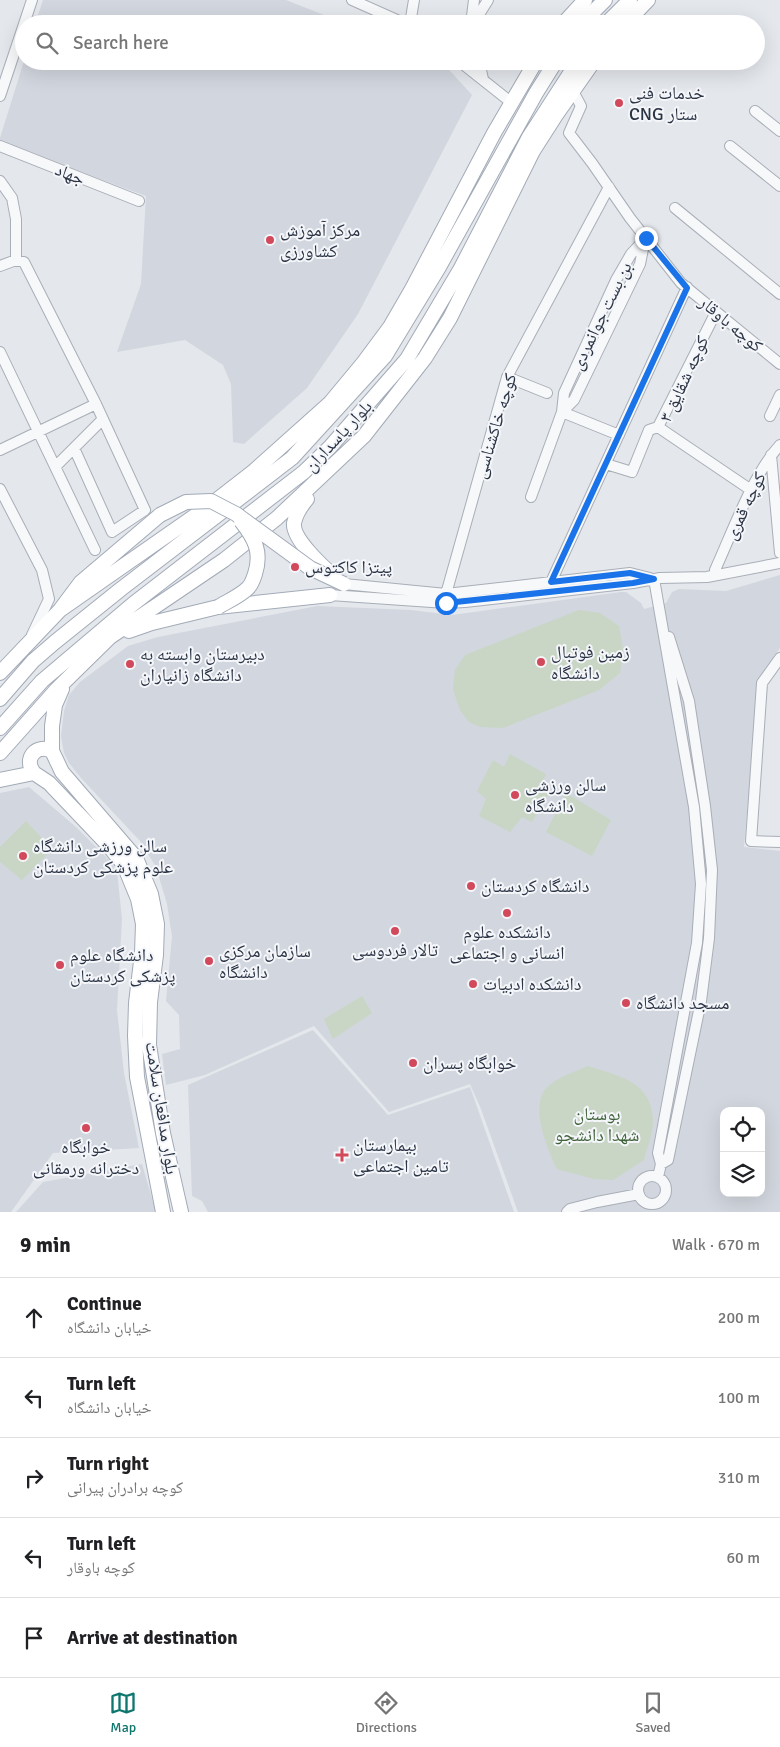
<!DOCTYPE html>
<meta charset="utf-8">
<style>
:root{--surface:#fff;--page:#f2f2f2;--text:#202124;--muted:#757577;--line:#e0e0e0;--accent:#0f766e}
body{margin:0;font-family:Signika,"Noto Naskh Arabic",sans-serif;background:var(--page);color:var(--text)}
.controls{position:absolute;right:15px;bottom:15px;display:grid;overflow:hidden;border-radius:10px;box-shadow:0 5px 20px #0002}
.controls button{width:45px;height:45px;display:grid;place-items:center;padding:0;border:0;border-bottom:1px solid var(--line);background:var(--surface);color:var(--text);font:25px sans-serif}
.stop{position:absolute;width:15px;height:15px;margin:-11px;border:4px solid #1a73e8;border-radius:50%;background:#fff}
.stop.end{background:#1a73e8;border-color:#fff;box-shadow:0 1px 5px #0008}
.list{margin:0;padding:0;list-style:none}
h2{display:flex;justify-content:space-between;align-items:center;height:65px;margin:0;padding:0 20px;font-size:21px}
h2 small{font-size:16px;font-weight:400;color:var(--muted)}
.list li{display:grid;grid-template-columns:32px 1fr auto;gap:15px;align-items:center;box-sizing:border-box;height:80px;padding:0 20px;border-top:1px solid var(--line)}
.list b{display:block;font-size:19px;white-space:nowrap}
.list p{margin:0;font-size:16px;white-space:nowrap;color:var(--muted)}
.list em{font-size:16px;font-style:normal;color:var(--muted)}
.icon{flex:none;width:28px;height:28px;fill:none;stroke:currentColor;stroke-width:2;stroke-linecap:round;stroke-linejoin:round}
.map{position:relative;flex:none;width:780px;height:1212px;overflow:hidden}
.search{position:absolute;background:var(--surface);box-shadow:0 5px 20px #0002;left:15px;right:15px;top:15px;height:55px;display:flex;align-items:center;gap:12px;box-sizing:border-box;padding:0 18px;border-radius:28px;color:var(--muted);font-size:19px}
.sheet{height:465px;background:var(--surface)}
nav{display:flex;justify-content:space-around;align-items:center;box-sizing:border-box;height:70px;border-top:1px solid var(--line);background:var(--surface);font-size:14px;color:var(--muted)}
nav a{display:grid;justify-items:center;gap:2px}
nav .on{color:var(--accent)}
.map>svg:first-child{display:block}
.built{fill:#d2d6de;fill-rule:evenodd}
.green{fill:#c9d6c5}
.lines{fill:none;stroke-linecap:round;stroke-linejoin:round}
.minor-casing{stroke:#a9aeb7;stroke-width:12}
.major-casing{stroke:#a3abb8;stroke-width:16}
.minor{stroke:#f7f8fa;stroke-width:10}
.major{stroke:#fff;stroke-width:14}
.major-bridge-casing{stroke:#a3abb8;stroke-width:16;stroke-linecap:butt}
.major-bridge{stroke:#fff;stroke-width:14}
.route{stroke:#1a73e8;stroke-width:6}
.poi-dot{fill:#d1495b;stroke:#f4f6f9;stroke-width:2}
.labels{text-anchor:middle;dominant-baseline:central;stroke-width:4;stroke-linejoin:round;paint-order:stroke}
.poi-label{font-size:18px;fill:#2b3445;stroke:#f4f6f9;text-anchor:start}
.street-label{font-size:18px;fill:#2b3445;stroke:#f4f6f9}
.park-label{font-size:18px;fill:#3f6138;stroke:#f4f6f9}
</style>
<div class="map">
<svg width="780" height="1212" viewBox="0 0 780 1212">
<rect width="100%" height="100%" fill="#e4e7ec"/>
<!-- built -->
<path class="built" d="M43,0H286L347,24H35Z
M24,61H441L472,95L358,314L307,388L244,444L233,442L231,384L223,365L185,340L117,352L141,284L146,196L0,142V138Z
M780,575V648L759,678L744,847L780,851V1212H518L481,1109L470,1084L389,1112L314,1026L205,1075L166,1085L162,1054L180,1049L179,1015L166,1001L172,936L167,904L156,867L140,841L81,778L69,763L64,753L61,736L64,711L69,695L80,682L128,646L158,637L317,606L411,610L452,615L621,592H626L641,603L644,609L666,603L672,592L679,589L726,591ZM724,1111H761V1193H724Z
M29,787L76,827L109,860L117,871L122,919L117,1010L124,1073L139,1148L53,1153L11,1212H0V793Z
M313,1030L388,1115L470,1087L514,1212H208L202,1201L192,1196L188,1085Z
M142,1164L156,1212H16L43,1182Z"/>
<!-- green -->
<path class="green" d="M579,610L600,613L619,626L623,650L620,673L599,690L503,728L480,727L469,722L460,710L453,690L455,670L465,655Z
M510,754L546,774L541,786L550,792L532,822L522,817L510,832L479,816L486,799L477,791L493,760L504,767Z
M566,793L611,820L592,856L546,832Z
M26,821L52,849L22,880L0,862V847Z
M362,996L372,1013L333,1039L324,1019Z
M587,1066C619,1076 652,1081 653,1121C653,1133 647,1148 644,1160L613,1180L594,1179L557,1169C548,1150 531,1111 544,1091C552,1079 575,1072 587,1066Z"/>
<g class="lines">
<defs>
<path id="minor" d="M352,0L406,24
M24,24L32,0
M410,24L414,0
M471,24L474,0
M473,24L488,0
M459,61L512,103
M479,61L483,79
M573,91L581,106L569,133L592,163L630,218L681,283L780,364
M0,96L24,24
M755,111L780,131
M0,146L139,201
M730,146L780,186
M0,181L12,198L16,219V260
M675,208L780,294
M0,266L16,260L24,262L96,404L145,510L112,532L74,448
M716,312L658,427L751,490
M0,352L95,550
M507,377L547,393
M562,412L574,400L640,264L645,239
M562,412L619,435
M770,416L780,395
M0,450L96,404
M771,455L780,553
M606,464L632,472L649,430L658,427
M56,466L103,419
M0,489L42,570L49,599L32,635
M531,497L562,412L564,393L616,280L631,254L646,238
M715,570C732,533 753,474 780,445
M654,579L694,807L701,884L697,943L658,1153L661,1164L658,1177
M551,582L687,287
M344,584L446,594L630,573L650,578
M446,594L507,377L609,187
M330,595L446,603L465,602L633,583L660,578L707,577L780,563
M780,658L762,683L751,841L780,842
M661,1164L668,1160L701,1001L709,938L712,870L705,806L689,701L669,637
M638 1190a14 14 0 1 1 28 0a14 14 0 1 1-28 0Z
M567,1212L570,1209L597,1202L639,1194"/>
<path id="major" d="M563,24L585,0
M581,24L605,0
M606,24L630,0
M625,24L648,0
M307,499C301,506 296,513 294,523C292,539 324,568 336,578
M60,610L209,506L254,471L330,403L364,362L390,327L412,289L494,133L536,61
M129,631L152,623L218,607L330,595
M0,673L60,610L81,582L160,515
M62,689L55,705L52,726V751L62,772L136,858L151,894L157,924L156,955L150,1002L149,1045L163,1133L181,1212
M0,699L33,661L55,642L121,589L292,458L385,356L439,267L536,93L556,61
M0,728L42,681L133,604L304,472L330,447L407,359L461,268L529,137L578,61
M0,753L57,689L110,637L224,560L277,518L364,436L425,358L450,318L533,151L556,115L594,61
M34,773C23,759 36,743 52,751
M0,780L34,773L49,783L108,845L124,865L138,899L143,924L142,953L136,1003L135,1036L137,1077L163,1212"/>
</defs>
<!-- minor casing -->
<use href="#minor" class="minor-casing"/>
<!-- major casing -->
<use href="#major" class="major-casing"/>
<!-- minor -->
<use href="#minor" class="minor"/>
<!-- major -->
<use href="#major" class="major"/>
<defs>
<path id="major-bridge" d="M160,515L186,502L211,501L236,514L310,568L344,584
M218,607C228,601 240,596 248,588C252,584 253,580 255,574C262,552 255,539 241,521"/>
</defs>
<!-- major-bridge casing -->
<use href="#major-bridge" class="major-bridge-casing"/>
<!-- major-bridge -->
<use href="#major-bridge" class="major-bridge"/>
</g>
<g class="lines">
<!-- route -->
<path class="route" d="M446,603L633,583L654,579L630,573L551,582L687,288L646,238"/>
</g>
<!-- markers -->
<g class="poi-dot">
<circle cx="619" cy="103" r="5"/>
<circle cx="270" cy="240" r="5"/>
<circle cx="295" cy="567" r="5"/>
<circle cx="541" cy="662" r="5"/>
<circle cx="130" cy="664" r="5"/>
<circle cx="515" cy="795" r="5"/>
<circle cx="23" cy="856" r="5"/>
<circle cx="471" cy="886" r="5"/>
<circle cx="507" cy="913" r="5"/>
<circle cx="395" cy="931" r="5"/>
<circle cx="209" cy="961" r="5"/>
<circle cx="60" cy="965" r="5"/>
<circle cx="473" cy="984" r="5"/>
<circle cx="626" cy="1003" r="5"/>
<circle cx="413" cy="1063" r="5"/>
<circle cx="86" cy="1128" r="5"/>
<path d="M339.5 1147.5h5v5h5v5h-5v5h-5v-5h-5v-5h5z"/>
</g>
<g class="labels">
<!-- poi labels -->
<g class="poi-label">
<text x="629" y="93">خدمات فنی‌<tspan x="629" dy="21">CNG ستار</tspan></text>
<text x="280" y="230">مرکز آموزش<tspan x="280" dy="21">کشاورزی</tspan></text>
<text x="305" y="567">پیتزا کاکتوس</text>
<text x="551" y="652">زمین فوتبال<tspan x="551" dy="21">دانشگاه</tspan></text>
<text x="140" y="654">دبیرستان وابسته به<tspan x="140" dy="21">دانشگاه زانیاران</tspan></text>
<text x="525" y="785">سالن ورزشی<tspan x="525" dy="21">دانشگاه</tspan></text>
<text x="33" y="846">سالن ورزشی دانشگاه<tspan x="33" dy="21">علوم پزشکی کردستان</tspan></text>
<text x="481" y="886">دانشگاه کردستان</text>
<text x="507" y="932" text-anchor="middle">دانشکده علوم<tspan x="507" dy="21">انسانی و اجتماعی</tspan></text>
<text x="395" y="950" text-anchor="middle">تالار فردوسی</text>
<text x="219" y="951">سازمان مرکزی<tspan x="219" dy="21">دانشگاه</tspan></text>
<text x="70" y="955">دانشگاه علوم<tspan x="70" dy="21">پزشکی کردستان</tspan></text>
<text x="483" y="984">دانشکده ادبیات</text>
<text x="636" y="1003">مسجد دانشگاه</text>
<text x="423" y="1063">خوابگاه پسران</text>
<text x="353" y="1145">بیمارستان<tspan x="353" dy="21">تامین اجتماعی</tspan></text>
<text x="86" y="1147" text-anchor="middle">خوابگاه<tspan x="86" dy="21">دخترانه ورمقانی</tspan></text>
</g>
<!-- street labels -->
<g class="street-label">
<text transform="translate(70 174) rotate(22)">جهاد</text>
<text transform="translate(601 316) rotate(-64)">بن بست جوانمردی</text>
<text transform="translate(731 324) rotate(40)">کوچه باوقار</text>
<text transform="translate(684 379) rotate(-65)">کوچه شقایق ۳</text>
<text transform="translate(495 426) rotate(-73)">کوچه خاکشناسی</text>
<text transform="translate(338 436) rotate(-47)">بلوار پاسداران</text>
<text transform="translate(745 506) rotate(-64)">کوچه قمری</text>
<text transform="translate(162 1108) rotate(81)">بلوار مدافعان سلامت</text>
</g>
<!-- park labels -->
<g class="park-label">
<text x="597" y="1114">بوستان<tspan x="597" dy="21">شهدا دانشجو</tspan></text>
</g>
</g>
</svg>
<div class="controls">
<button><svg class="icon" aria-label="locate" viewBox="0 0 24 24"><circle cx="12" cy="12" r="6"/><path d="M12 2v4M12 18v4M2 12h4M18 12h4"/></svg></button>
<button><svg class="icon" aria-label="layers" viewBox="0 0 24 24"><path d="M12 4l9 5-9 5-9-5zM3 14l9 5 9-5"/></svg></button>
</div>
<div class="stop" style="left:446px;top:603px"></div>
<div class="stop end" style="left:646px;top:238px"></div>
<div class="search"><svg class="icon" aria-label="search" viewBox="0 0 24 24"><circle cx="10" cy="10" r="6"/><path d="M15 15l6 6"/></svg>Search here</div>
</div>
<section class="sheet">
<h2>9 min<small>Walk · 670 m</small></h2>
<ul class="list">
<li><svg class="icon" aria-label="ahead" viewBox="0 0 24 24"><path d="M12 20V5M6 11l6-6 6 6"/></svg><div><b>Continue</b><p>خیابان دانشگاه</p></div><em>200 m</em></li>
<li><svg class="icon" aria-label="left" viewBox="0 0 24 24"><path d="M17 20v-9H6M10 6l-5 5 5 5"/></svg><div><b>Turn left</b><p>خیابان دانشگاه</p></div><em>100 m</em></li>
<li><svg class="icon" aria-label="right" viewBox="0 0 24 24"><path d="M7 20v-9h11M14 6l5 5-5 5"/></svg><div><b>Turn right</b><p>کوچه برادران پیرانی</p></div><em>310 m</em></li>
<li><svg class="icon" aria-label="left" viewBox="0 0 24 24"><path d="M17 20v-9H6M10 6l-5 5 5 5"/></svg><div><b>Turn left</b><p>کوچه باوقار</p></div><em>60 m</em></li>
<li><svg class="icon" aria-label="arrive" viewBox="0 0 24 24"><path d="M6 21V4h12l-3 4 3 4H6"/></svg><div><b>Arrive at destination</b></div></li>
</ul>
</section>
<nav>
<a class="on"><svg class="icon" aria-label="map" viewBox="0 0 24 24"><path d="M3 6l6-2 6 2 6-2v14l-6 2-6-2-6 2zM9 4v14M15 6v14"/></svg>Map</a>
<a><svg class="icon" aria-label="directions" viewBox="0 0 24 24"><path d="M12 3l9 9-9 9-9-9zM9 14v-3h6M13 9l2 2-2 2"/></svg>Directions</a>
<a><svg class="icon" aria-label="saved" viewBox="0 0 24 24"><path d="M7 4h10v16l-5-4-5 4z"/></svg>Saved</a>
</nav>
